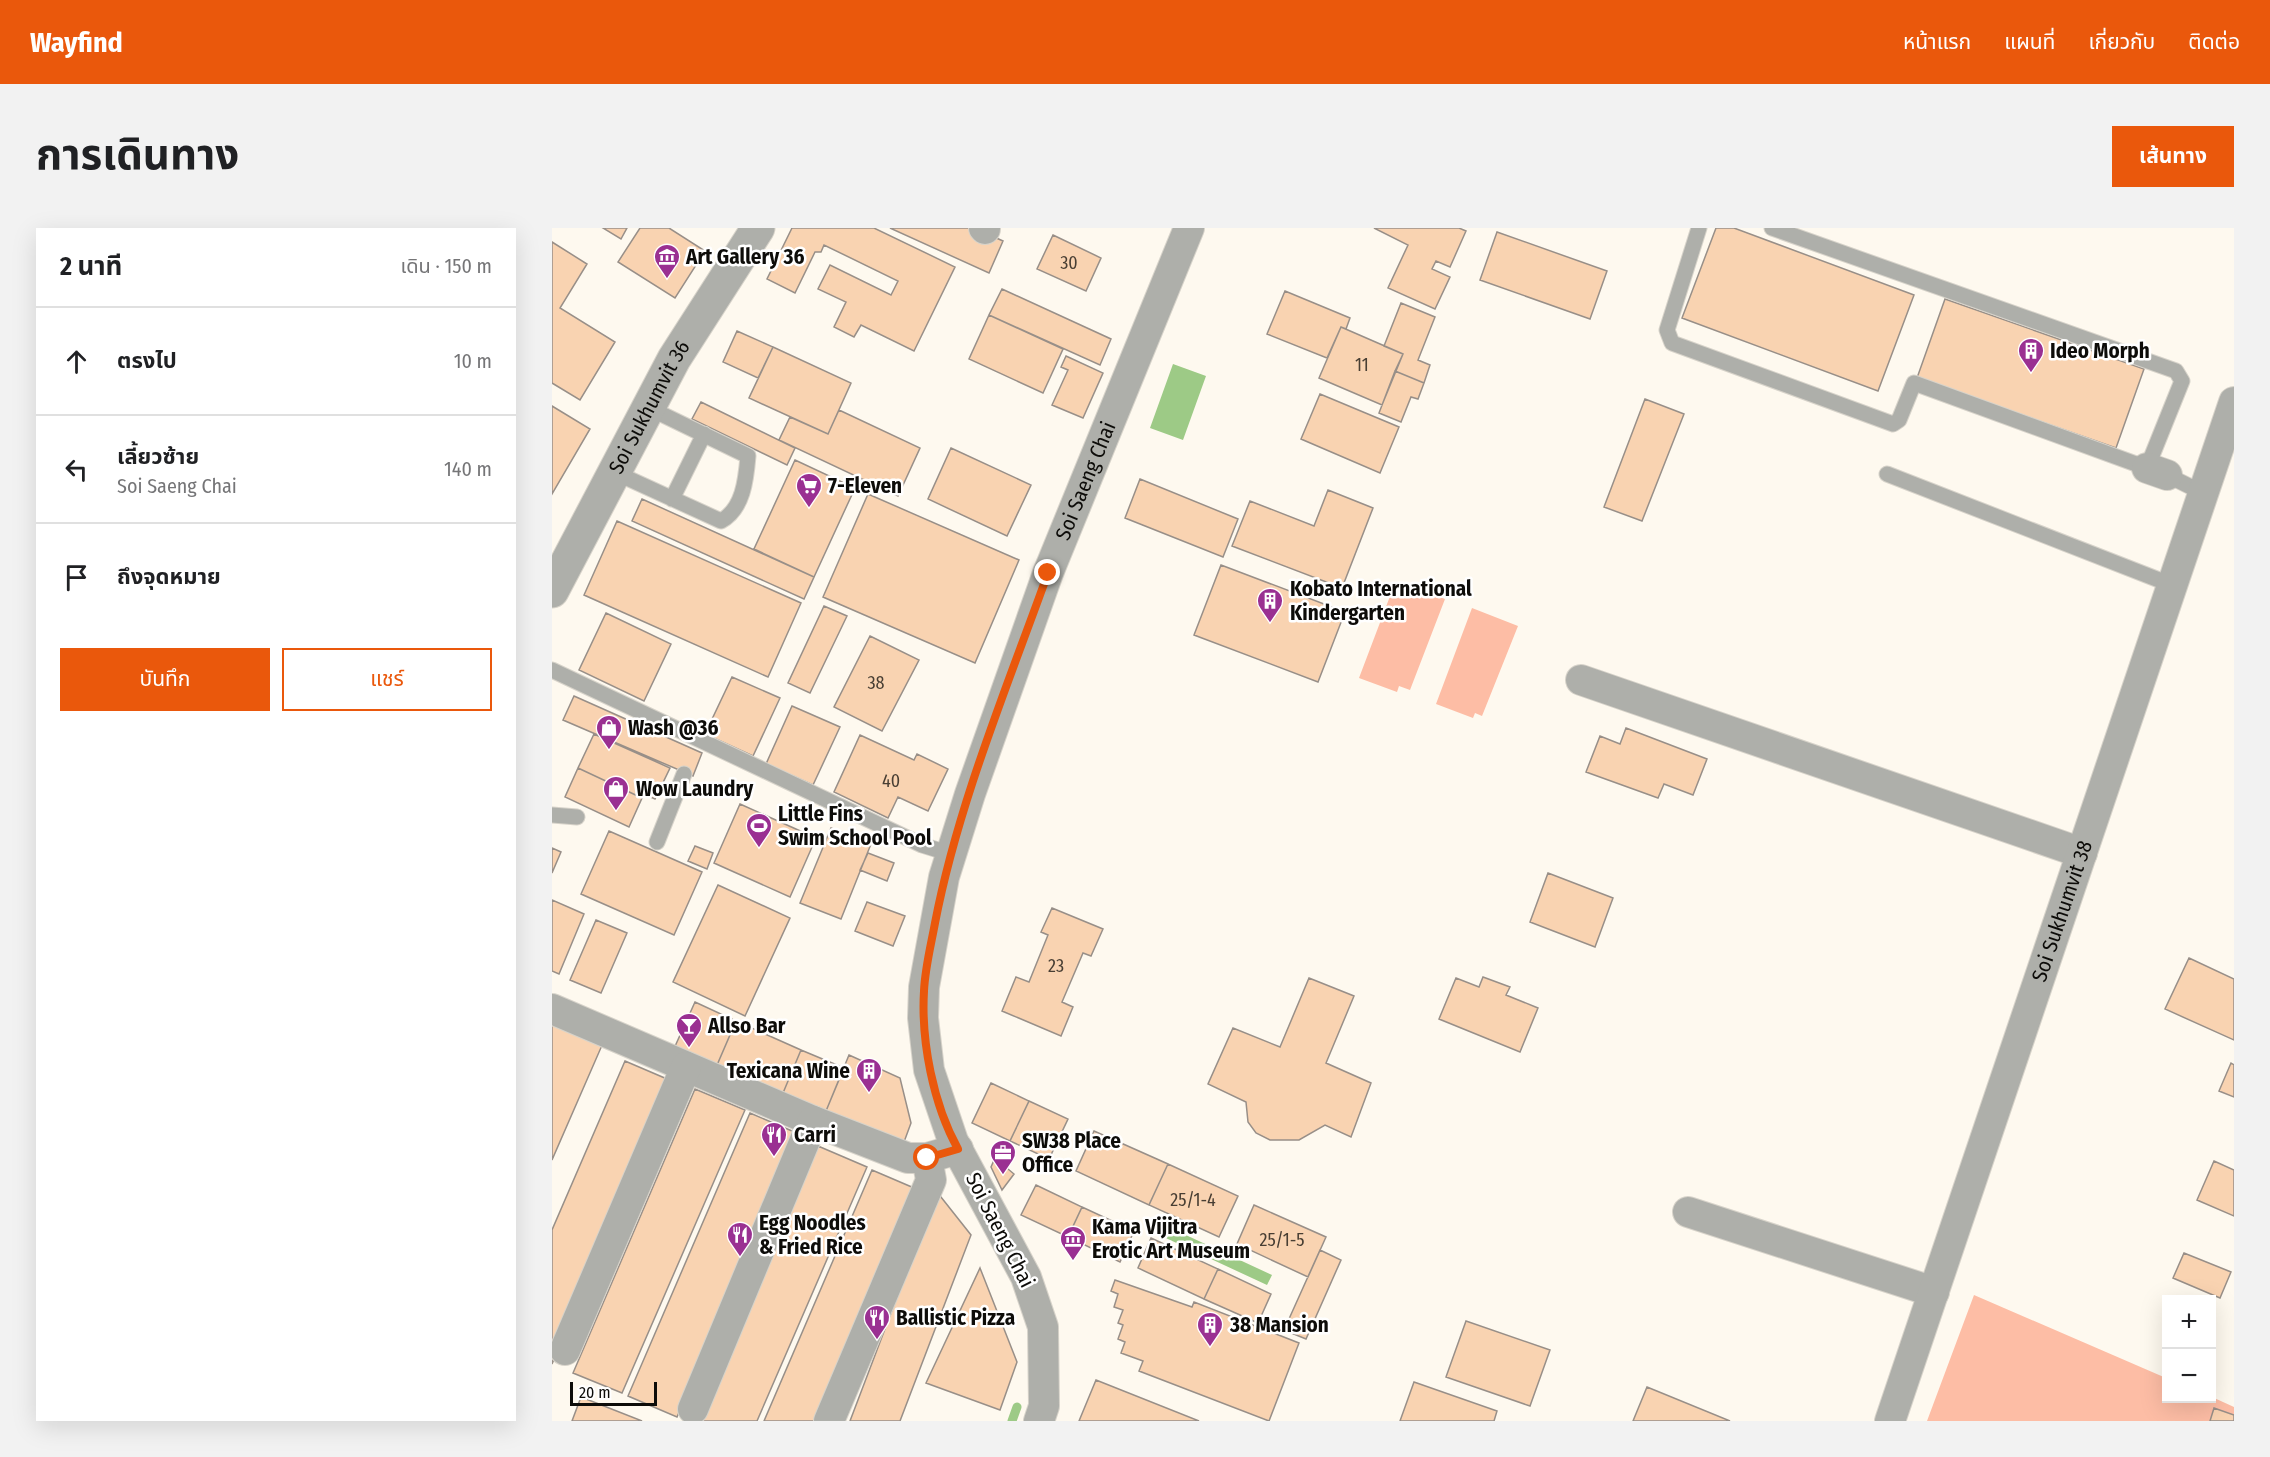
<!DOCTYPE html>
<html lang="th">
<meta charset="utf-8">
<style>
:root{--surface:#fff;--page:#f2f2f2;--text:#202124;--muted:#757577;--line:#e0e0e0;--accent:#ea580c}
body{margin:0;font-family:"Fira Sans Condensed","Noto Sans Thai",sans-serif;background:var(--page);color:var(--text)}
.controls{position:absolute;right:18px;bottom:18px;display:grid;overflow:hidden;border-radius:0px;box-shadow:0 6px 24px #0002}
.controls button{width:54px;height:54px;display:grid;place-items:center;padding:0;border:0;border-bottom:2px solid var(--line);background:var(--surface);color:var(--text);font:30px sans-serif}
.scale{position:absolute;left:18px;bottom:15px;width:87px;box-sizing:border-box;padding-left:6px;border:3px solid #0d0c09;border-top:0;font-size:16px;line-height:21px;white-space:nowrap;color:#0d0c09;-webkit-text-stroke:4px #fff;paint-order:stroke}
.stop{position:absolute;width:18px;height:18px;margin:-14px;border:4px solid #ea580c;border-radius:50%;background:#fff}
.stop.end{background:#ea580c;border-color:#fff;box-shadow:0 2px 6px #0008}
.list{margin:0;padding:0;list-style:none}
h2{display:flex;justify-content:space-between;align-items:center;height:78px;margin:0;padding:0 24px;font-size:26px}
h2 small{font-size:20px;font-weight:400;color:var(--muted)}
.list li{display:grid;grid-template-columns:39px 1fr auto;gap:18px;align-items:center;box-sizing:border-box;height:108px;padding:0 24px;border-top:2px solid var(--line)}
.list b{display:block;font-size:22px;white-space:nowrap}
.list p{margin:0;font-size:20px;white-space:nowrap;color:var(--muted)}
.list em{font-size:20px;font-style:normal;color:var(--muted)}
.actions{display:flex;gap:12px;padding:18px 24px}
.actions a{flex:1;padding:14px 0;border:2px solid var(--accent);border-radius:0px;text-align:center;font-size:21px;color:var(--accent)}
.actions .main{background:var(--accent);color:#fff}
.icon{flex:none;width:33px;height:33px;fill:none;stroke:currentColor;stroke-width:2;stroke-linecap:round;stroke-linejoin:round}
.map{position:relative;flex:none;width:1682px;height:1193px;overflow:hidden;border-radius:0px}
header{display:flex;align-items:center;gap:36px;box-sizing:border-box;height:84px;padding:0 30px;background:var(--accent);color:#fff}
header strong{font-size:28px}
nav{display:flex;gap:33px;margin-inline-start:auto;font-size:21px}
.intro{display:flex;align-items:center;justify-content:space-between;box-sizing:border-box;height:144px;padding:0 36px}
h1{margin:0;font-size:42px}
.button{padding:15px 27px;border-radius:0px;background:var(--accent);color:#fff;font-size:21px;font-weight:700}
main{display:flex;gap:36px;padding:0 36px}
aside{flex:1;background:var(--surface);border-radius:0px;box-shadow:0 6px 24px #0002}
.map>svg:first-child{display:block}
.green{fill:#fdbda5}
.water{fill:#9dca86}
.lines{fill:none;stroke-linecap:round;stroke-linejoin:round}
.stream{stroke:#9dca86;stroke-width:9}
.building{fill:#f9d3b1;stroke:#988f88;stroke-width:1.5}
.service-casing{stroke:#d7d3ca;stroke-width:17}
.minor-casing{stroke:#d7d3ca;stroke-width:32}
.tertiary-casing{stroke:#d7d3ca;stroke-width:35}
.service{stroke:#aeafaa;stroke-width:15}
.minor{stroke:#aeafaa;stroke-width:30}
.tertiary{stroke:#aeafaa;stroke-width:33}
.route{stroke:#ea580c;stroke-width:8}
.labels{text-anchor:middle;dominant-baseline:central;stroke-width:5;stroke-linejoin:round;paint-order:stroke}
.number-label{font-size:18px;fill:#483e33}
.poi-label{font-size:21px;font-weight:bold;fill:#0d0c09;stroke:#fff;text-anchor:start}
.street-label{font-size:21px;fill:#0d0c09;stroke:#fff}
</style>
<header>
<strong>Wayfind</strong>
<nav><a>หน้าแรก</a><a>แผนที่</a><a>เกี่ยวกับ</a><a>ติดต่อ</a></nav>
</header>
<div class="intro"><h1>การเดินทาง</h1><a class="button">เส้นทาง</a></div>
<main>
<aside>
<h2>2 นาที<small>เดิน · 150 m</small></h2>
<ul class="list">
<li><svg class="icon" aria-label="ahead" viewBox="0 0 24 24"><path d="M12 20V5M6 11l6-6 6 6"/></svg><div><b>ตรงไป</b></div><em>10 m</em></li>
<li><svg class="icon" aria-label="left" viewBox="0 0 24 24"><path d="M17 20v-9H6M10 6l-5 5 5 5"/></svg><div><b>เลี้ยวซ้าย</b><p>Soi Saeng Chai</p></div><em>140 m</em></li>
<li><svg class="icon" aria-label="arrive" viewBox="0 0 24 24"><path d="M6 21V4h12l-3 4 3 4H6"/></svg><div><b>ถึงจุดหมาย</b></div></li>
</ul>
<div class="actions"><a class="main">บันทึก</a><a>แชร์</a></div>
</aside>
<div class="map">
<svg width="1682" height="1193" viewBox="0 0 1682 1193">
<rect width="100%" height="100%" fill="#fef9ef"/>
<!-- green -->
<path class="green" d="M843,355L850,357L851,355L893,371L858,462L847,458L845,464L807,450Z
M920,380L966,398L930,488L923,485L921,490L884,476Z
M1422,1067L1614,1150V1170L1660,1169L1682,1179V1193H1375Z"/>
<!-- water -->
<path class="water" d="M621,136L654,148L631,212L598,200Z
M608,995L720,1047L715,1057L603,1005Z"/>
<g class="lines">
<!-- stream -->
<path class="stream" d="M460,1193L465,1179"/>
</g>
<!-- building -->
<path class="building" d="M51,0H75L69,11Z
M88,0H117L153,23L123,70L66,34Z
M240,0H322L403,39L362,123L309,97L302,109L282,99L294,74L266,61L278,37L339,67L346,53L272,17L269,24H263L243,65L215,51Z
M338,0H422L451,13L437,45Z
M822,0H907L914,3L898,39L884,33L880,41L898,49L883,81L836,60L856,17Z
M1164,0H1182L1362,67L1326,163L1130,90Z
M945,4L1055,43L1038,91L928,52Z
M501,7L549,30L534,63L485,41Z
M0,14L35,36L8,80L63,114L28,172L0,155Z
M450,61L559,111L548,137L437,87Z
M733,63L798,90L794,101L789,99L775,130L715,106Z
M1393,71L1592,141L1564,220L1365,150Z
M849,75L883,89L866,132L878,137L872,155L843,143L851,126L832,118Z
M437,87L511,121L491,165L417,131Z
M789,99L851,126L830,177L767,150Z
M185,103L221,119L206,150L171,134Z
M221,119L299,155L276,206L197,170Z
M514,128L551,145L531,190L500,177L516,142L509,139Z
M843,143L872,155L866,171L859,169L849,194L827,185Z
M768,166L847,199L828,245L749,211Z
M1093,171L1132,186L1090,293L1052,279Z
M149,174L243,220L235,237L140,191Z
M0,178L38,201L0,266Z
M287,182L368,220L346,268L227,212L238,189L276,206Z
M399,220L479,257L455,308L376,271Z
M243,232L303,260L262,349L202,321Z
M588,251L686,291L671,329L573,290Z
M776,262L821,280L790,360L680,318L698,273L762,298Z
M316,266L467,332L423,435L271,369Z
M90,271L262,349L252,371L80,293Z
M65,293L249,375L216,449L32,367Z
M669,337L793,384L766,454L642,407Z
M272,378L295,388L258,465L236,455Z
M54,385L119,416L92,473L27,442Z
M318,408L367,432L330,503L282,479Z
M180,449L228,470L201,528L153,506Z
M22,468L150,525L141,548L11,492Z
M240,478L288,499L261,557L214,536Z
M1074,500L1155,531L1141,567L1112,556L1106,570L1034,544L1048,508L1068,516Z
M42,506L118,540L103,571L92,566L90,570L26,540Z
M308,507L362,532L365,526L396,541L376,583L346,569L336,590L282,564Z
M26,540L90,570L77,599L13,569Z
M188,576L264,610L238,669L162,635Z
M279,600L319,616L289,691L248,675Z
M57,603L150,644L122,707L29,666Z
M143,618L161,625L155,641L136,633Z
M0,620L9,624L0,645Z
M316,625L342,635L335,653L308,642Z
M996,645L1061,670L1043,719L978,694Z
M166,657L238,690L193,788L121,754Z
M0,672L32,686L7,746L0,743Z
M315,674L353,688L341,718L303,703Z
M500,680L551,701L539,728L531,725L510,774L521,779L509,808L450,783L464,749L477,754L496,707L489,704Z
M44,692L75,705L49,765L18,752Z
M1637,730L1682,751V812L1613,781Z
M931,749L958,759L954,767L986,780L968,824L887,791L904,750L927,759Z
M757,750L802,768L774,835L819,855L799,909L773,897L747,912H718L704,905L696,894L694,874L656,856L681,800L728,819Z
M143,774L184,793L165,837L120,825Z
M184,793L249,822L231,865L165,837Z
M2,794L51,815L0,932V798Z
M249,822L292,840L274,883L231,865Z
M297,827L348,850L359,895L352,914L274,883Z
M73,833L122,854L0,1136V1002Z
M1679,835L1682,837V869L1667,863Z
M439,855L477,873L458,913L420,895Z
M143,861L193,882L70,1165L21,1145Z
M477,873L516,891L497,931L458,913Z
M198,885L247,906L125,1189L76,1168Z
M542,903L616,936L597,977L524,943Z
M266,918L315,939L205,1193H147Z
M443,930L462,946L450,962L439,939Z
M1662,933L1682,942V988L1645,972Z
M616,936L686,968L667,1009L597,977Z
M320,942L369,963L270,1193H212Z
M484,957L530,979L516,1009L469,987Z
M385,964L419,1007L348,1193H298Z
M702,977L774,1009L756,1049L685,1016Z
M530,979L582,1003L568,1034L516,1009Z
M599,1010L666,1041L652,1071L586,1040Z
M768,1022L789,1032L754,1111L732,1102Z
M1632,1025L1679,1044L1668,1070L1621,1050Z
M428,1040L465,1134L448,1182L374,1155Z
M666,1041L719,1066L706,1095L652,1071Z
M563,1052L640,1079L642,1074L747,1115L717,1193L587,1143L591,1133L569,1125L573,1114L566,1111L571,1097L566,1095L571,1082L562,1079L566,1066L559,1063Z
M914,1093L998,1122L978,1178L894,1149Z
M544,1152L647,1193H527Z
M862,1154L945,1183L942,1193H848Z
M1095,1159L1178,1193H1081Z
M29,1169L90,1193H20Z
M1662,1180L1682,1187V1193H1658Z"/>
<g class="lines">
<defs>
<path id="service" d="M1147,0L1115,102L1120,115L1341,196L1347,192L1362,155L1595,240L1630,153L1624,143L1220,0
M62,244L169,293C191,281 194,252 196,228L97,180
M1335,246L1620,357
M1615,247L1651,265
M120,271L152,206
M0,442L370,617L399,626
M0,587L25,589
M105,614L132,546"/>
<g id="minor">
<path d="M432,0L433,1"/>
<path d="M1595,240L1615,247"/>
<path d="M1029,452L1530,625"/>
<path d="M0,781L261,893L356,930H375L406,921"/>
<path d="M1136,984L1382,1064"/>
<path d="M13,1122L134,839"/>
<path d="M141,1181L261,893"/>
<path d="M277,1193L379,952L375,930"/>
<path id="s1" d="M487,1193L492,1178L491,1099L474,1049L401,913L377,842L371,790L372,759L392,649L418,566L496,345L637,0"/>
<path id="s2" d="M1338,1193L1682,174"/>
</g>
<g id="tertiary">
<path id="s3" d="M0,363L122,131L206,0"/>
</g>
</defs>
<!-- service casing -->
<use href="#service" class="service-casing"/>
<!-- minor casing -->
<use href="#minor" class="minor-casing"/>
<!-- tertiary casing -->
<use href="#tertiary" class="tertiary-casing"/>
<!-- service -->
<use href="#service" class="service"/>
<!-- minor -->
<use href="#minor" class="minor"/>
<!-- tertiary -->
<use href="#tertiary" class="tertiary"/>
</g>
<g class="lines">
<!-- route -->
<path class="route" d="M375,930L406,921C381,876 369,813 372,763C373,740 379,717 383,695C406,576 455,459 496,345"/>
</g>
<!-- icons -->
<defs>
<symbol id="museum-pin" viewBox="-11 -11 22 30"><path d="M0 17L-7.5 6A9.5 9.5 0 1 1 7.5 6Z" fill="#9a3092" stroke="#fff"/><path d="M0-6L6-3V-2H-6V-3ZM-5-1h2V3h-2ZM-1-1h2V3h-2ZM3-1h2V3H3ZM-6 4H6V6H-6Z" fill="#fff"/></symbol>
<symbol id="building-pin" viewBox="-11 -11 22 30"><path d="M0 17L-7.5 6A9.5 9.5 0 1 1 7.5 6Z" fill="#9a3092" stroke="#fff"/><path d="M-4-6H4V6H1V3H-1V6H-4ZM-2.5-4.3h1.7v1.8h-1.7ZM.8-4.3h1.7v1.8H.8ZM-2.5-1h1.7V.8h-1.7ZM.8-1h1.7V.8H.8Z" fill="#fff"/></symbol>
<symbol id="supermarket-pin" viewBox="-11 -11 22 30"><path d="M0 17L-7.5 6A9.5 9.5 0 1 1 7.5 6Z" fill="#9a3092" stroke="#fff"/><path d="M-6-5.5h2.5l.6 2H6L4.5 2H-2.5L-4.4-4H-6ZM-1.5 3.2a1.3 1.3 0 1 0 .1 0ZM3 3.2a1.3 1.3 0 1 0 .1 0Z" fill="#fff"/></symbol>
<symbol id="shop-pin" viewBox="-11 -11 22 30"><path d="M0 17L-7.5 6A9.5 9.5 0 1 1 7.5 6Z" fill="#9a3092" stroke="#fff"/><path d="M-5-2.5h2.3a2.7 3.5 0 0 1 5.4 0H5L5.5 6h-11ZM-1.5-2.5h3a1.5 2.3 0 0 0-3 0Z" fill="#fff"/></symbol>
<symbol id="stadium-pin" viewBox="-11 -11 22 30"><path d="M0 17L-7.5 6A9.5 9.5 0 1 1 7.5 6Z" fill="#9a3092" stroke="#fff"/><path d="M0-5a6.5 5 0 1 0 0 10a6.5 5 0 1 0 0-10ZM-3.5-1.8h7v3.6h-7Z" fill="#fff"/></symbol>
<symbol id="bar-pin" viewBox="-11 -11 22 30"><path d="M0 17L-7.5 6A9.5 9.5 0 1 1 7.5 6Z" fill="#9a3092" stroke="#fff"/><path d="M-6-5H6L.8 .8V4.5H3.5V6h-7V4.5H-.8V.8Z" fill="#fff"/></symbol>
<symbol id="restaurant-pin" viewBox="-11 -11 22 30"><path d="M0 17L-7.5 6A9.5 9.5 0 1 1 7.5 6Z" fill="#9a3092" stroke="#fff"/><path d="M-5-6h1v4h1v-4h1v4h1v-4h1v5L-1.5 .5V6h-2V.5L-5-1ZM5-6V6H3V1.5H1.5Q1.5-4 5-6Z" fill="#fff"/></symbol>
<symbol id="office-pin" viewBox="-11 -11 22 30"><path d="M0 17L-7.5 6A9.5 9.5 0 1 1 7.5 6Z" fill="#9a3092" stroke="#fff"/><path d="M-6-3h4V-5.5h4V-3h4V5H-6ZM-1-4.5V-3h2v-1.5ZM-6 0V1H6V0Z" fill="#fff"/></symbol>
</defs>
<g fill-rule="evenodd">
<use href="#museum-pin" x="100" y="14" width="30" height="40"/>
<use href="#building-pin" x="1464" y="108" width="30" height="40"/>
<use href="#supermarket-pin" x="242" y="243" width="30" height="40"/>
<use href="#building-pin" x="703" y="358" width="30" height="40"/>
<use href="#shop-pin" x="42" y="485" width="30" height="40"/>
<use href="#shop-pin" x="49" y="546" width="30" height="40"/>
<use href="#stadium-pin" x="192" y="583" width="30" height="40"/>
<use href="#bar-pin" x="122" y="783" width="30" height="40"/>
<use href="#building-pin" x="302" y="828" width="30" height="40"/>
<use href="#restaurant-pin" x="207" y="892" width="30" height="40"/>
<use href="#office-pin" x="436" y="910" width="30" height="40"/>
<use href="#restaurant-pin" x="173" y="992" width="30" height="40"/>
<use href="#museum-pin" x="506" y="996" width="30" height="40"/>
<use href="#restaurant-pin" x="310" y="1075" width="30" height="40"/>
<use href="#building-pin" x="643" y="1082" width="30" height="40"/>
</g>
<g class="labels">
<!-- number labels -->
<g class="number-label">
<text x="517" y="35">30</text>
<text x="810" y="137">11</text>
<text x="324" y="455">38</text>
<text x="339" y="553">40</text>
<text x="504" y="738">23</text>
<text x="641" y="972">25/1-4</text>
<text x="730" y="1012">25/1-5</text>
</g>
<!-- poi labels -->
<g class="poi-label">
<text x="134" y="29">Art Gallery 36</text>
<text x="1498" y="123">Ideo Morph</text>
<text x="276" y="258">7-Eleven</text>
<text x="738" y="361">Kobato International<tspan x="738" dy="24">Kindergarten</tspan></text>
<text x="76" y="500">Wash @36</text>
<text x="84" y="561">Wow Laundry</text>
<text x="226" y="586">Little Fins<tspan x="226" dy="24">Swim School Pool</tspan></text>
<text x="156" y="798">Allso Bar</text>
<text x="298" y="843" text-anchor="end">Texicana Wine</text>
<text x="242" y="907">Carri</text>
<text x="470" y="913">SW38 Place<tspan x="470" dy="24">Office</tspan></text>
<text x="207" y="995">Egg Noodles<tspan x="207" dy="24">&amp; Fried Rice</tspan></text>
<text x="540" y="999">Kama Vijitra<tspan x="540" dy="24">Erotic Art Museum</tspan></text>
<text x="344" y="1090">Ballistic Pizza</text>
<text x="678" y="1097">38 Mansion</text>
</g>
<!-- street labels -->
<g class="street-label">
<text stroke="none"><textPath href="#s3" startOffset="208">Soi Sukhumvit 36</textPath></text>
<text stroke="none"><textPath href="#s1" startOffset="993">Soi Saeng Chai</textPath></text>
<text stroke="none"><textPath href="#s2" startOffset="538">Soi Sukhumvit 38</textPath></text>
<text transform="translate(448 1002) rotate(63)">Soi Saeng Chai</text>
</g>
</g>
</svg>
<div class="controls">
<button>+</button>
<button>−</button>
</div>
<div class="scale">20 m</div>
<div class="stop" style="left:375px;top:930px"></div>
<div class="stop end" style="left:496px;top:345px"></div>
</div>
</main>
